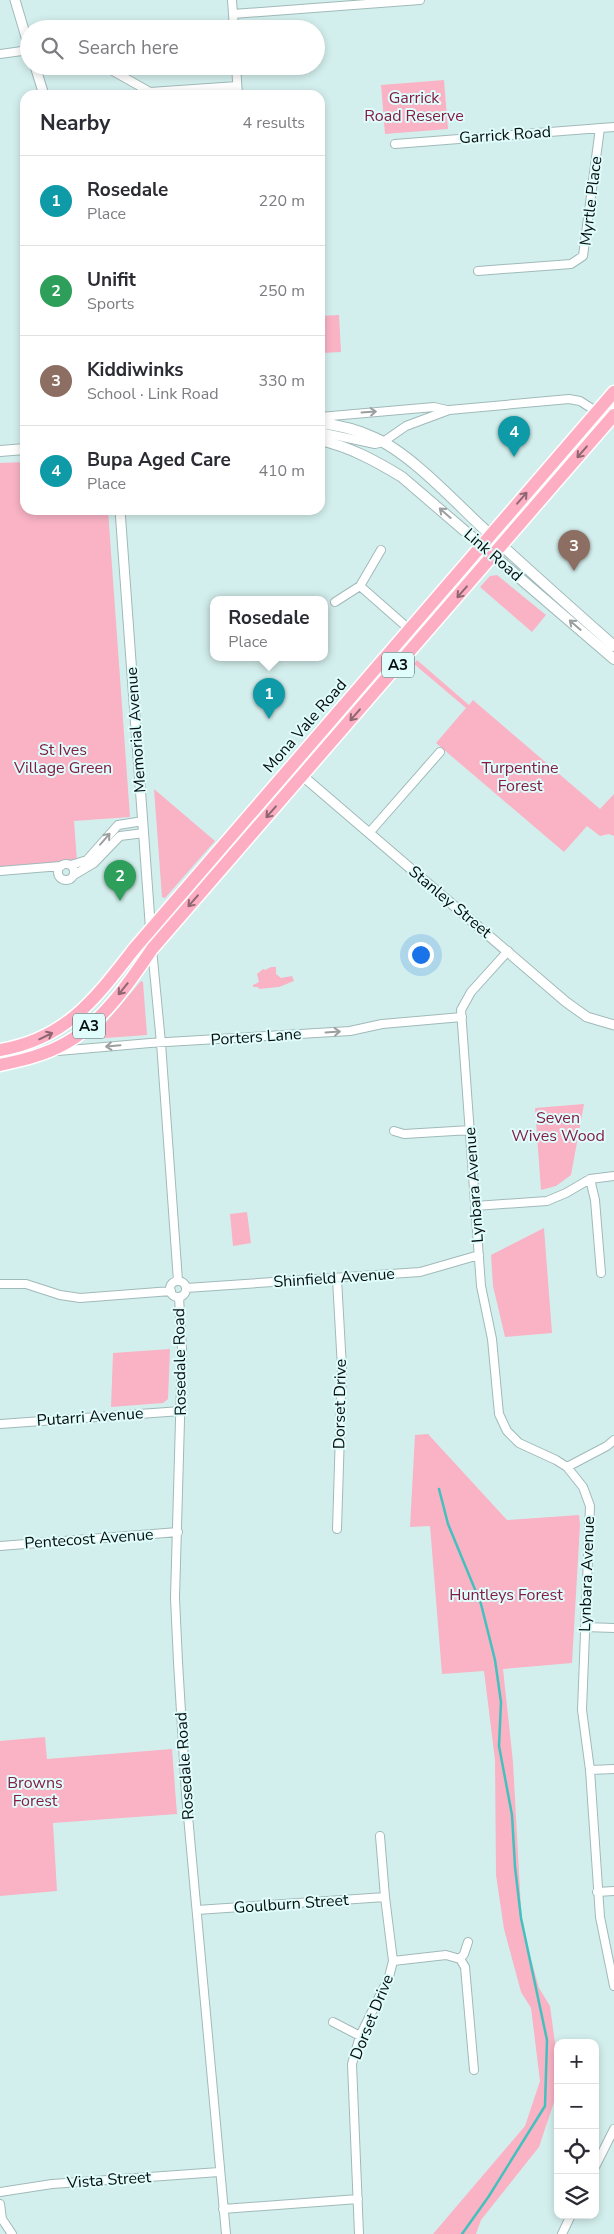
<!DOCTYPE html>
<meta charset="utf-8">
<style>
:root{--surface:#fff;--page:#f2f2f3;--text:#2b2b33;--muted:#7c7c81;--line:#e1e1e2;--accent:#ea580c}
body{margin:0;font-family:"Nunito Sans",sans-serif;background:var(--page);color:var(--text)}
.controls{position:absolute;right:15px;bottom:15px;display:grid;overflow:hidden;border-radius:10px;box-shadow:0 2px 8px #0003}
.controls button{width:45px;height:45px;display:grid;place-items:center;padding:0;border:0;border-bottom:1px solid var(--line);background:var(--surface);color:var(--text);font:25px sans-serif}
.you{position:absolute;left:420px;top:954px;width:18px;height:18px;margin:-12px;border:4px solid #fff;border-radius:50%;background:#1a73e8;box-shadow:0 0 0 8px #1a73e833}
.badge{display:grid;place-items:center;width:32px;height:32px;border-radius:50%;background:var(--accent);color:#fff;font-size:16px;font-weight:700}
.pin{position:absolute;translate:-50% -41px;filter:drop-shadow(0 1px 2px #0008)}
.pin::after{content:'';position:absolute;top:26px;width:18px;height:15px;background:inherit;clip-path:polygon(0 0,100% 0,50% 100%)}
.popup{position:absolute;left:210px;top:596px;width:118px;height:65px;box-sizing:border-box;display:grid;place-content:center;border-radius:10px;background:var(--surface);filter:drop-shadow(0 1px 4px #0005);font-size:16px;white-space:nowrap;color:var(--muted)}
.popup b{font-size:19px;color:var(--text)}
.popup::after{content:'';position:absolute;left:50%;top:100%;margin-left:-10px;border:10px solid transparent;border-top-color:var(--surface)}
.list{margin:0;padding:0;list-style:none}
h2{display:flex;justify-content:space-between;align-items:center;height:65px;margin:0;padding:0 20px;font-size:21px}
h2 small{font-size:16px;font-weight:400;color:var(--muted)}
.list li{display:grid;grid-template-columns:32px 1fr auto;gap:15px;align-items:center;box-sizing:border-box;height:90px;padding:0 20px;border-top:1px solid var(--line)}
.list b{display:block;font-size:19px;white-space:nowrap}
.list p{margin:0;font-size:16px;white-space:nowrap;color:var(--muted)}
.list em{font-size:16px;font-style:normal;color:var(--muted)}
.icon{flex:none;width:28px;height:28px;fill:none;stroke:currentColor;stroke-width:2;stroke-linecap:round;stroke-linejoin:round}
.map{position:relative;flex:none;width:614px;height:2234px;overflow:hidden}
.search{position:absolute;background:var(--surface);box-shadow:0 2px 8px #0003;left:20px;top:20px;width:305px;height:55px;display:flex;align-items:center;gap:12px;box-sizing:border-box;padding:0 18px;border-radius:28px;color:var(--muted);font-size:19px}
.panel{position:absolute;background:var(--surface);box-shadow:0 2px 8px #0003;left:20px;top:90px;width:305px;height:425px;border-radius:15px}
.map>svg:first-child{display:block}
.green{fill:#f9b3c5}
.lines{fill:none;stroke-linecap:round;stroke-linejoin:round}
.stream{stroke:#42c1be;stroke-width:2.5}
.minor-casing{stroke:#a0bab9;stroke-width:10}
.tertiary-casing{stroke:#a0bab9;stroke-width:11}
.secondary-casing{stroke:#a0bab9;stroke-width:12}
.trunk-casing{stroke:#fff;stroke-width:15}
.minor{stroke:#fff;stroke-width:8}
.tertiary{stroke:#fff;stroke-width:9}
.secondary{stroke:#fff;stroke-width:10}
.trunk{stroke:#feaec3;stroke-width:12}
.oneway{stroke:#9b9f9f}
.oneway2{stroke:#8e6672}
.labels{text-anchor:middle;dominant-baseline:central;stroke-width:4;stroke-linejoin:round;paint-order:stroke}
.shield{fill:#e0fcfb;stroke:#475555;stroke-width:1}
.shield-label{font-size:15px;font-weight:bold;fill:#050e0e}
.park-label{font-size:16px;fill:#831d44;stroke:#e0fcfb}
.street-label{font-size:16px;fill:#050e0e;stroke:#e0fcfb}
</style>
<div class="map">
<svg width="614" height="2234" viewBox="0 0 614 2234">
<rect width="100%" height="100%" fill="#d3efed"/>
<!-- green -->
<path class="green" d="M444,80L448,129L385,134L381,85Z
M339,315L341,352L322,353L320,316Z
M25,462V510H108L130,817L74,821L77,861L0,867V463Z
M497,575L546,615L532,632L480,587L490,576Z
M417,660L469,705L473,700L600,809L614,794V836L609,834L600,836L587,826L564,852L436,743L466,708L414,664Z
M154,789L215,841L165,898L162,897Z
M271,967H276V974L281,978L292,976L294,981L279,987L259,989L258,987H253V985L259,982L257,974L263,969L265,970Z
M141,981L143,982L147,1035L92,1039Z
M584,1104L571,1175L556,1186L541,1190L535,1108Z
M247,1212L251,1243L233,1246L230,1214Z
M544,1228L552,1333L505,1337L493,1286L491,1255Z
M170,1349L168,1399L163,1403L111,1407L113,1353Z
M428,1434L507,1520L579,1515L580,1525L572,1663L503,1669L513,1762L522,1927L539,1988L550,2006L558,2065V2090L539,2147L481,2220L476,2234H433L525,2126L540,2081L531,2008L521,1992L504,1929L496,1875L495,1760L484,1671L442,1674L430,1526L410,1527L415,1435Z
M45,1737L47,1759L172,1749L177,1814L53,1823L57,1891L0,1896V1741Z"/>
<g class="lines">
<!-- stream -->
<path class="stream" d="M439,1489L448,1524L481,1604L495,1660L501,1702L499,1746L512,1815L515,1867L521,1918L547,2040L545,2106L489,2196L462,2234"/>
<defs>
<path id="minor" d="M232,0L234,29
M233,14L420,0
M0,54L29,50
M104,66L150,92L237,86
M236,66L238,95
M395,144L614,127
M478,271L571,264L583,256L600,128
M320,417L434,407L447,410
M320,432L375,444L383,442L406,426L449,410L569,399L580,401L602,415L614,406
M360,586L381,550
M335,602L360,586L409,629
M369,833L440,752
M58 872a8 8 0 1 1 16 0a8 8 0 1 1-16 0Z
M71,865L87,860L118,825L143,821
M0,871L61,866
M74,875L94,863L120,836L144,833
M152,949L161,1043L178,1281
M508,951L471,992L461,1010L481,1286L492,1339L499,1414L507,1431L519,1443L556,1460L567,1467L583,1487L590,1506L582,1710L590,1770L600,1917L614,1986
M58,1051L150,1043L350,1031L382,1024L462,1017
M394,1131L404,1134L471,1130
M590,1179L595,1200L601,1273
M475,1206L547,1201L566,1193L590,1179L614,1176
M337,1279L342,1368L337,1529
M170 1289a8 8 0 1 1 16 0a8 8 0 1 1-16 0Z
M0,1284H26L60,1295L80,1298L171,1291
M186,1288L420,1272L479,1255
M179,1297L182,1349L175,1598L178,1662L186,1794L226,2234
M0,1424L181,1411
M567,1467L607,1446L614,1440
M0,1546L178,1532
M585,1627L614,1628
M590,1770L614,1769
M597,1892L614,1891
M197,1910L385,1897
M460,1959L464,1954L468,1942
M393,1961L446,1955L460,1959L465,1967L474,2070
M333,2022L360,2036
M595,2167L614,2129
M0,2192L52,2184L219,2172
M0,2204L2,2219L12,2234
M223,2209L358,2199
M359,2234L352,2064L360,2036L389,1977L393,1961L385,1897L380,1836
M562,2234L571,2215"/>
<path id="tertiary" d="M15,0L29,47
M35,66L44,95
M120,510L152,949
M298,772L566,1002L587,1017L614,1025"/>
<path id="secondary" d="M320,423C338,425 358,430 375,438C411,454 454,501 483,528C526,568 570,607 614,646
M320,440C350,447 376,461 402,477L614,659
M0,451L25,449"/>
<path id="trunk" d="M0,1050C66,1039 95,999 134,949L614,392
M0,1065C23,1060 45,1055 66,1043C102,1023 129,983 152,949L614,415"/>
</defs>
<!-- minor casing -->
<use href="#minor" class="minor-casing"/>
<!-- tertiary casing -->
<use href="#tertiary" class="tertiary-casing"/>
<!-- secondary casing -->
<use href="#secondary" class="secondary-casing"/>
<!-- trunk casing -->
<use href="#trunk" class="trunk-casing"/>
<!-- minor -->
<use href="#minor" class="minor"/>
<!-- tertiary -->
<use href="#tertiary" class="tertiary"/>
<!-- secondary -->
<use href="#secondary" class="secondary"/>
<!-- trunk -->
<use href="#trunk" class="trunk"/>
</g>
<!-- one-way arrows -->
<defs><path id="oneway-shaft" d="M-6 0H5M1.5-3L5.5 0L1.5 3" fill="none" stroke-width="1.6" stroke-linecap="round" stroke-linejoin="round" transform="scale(1.25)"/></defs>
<g class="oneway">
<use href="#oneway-shaft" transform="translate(369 412) rotate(-4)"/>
<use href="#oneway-shaft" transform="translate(445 513) rotate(-139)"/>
<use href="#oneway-shaft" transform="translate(575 625) rotate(-139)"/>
<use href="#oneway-shaft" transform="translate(105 839) rotate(-49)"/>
<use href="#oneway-shaft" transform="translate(333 1032) rotate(-4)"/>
<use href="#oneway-shaft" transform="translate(113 1046) rotate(175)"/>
</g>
<g class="oneway2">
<use href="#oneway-shaft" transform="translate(582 452) rotate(131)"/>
<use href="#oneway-shaft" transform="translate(522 498) rotate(-49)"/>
<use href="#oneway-shaft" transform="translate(462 592) rotate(131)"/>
<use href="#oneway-shaft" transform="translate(355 715) rotate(131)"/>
<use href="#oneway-shaft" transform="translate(271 812) rotate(131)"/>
<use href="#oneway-shaft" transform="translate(193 901) rotate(131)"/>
<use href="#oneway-shaft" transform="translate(123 989) rotate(129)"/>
<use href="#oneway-shaft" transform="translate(46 1036) rotate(-26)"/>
</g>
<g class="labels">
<!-- shield labels -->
<g class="shield">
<rect x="382" y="652.5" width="32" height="25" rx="4"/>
<rect x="73" y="1013.5" width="32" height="25" rx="4"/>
</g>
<g class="shield-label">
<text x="398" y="665">A3</text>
<text x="89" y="1026">A3</text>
</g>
<!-- park labels -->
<g class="park-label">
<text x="414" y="98">Garrick<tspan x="414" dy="18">Road Reserve</tspan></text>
<text x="63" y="750">St Ives<tspan x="63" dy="18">Village Green</tspan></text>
<text x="520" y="768">Turpentine<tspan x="520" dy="18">Forest</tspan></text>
<text x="558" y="1118">Seven<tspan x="558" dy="18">Wives Wood</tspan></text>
<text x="506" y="1595">Huntleys Forest</text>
<text x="35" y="1783">Browns<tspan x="35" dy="18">Forest</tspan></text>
</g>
<!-- street labels -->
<g class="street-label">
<text transform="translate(505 135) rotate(-4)">Garrick Road</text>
<text transform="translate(591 201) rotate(-83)">Myrtle Place</text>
<text transform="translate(493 555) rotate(41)">Link Road</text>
<text transform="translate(305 726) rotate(-49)">Mona Vale Road</text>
<text transform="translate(136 730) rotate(-94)">Memorial Avenue</text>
<text transform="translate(450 902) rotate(40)">Stanley Street</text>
<text transform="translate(256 1037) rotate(-4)">Porters Lane</text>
<text transform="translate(474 1185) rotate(-94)">Lynbara Avenue</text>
<text transform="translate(334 1278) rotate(-4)">Shinfield Avenue</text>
<text transform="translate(180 1362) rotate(-91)">Rosedale Road</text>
<text transform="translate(340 1404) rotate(-89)">Dorset Drive</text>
<text transform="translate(90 1417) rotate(-4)">Putarri Avenue</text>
<text transform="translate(89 1539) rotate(-4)">Pentecost Avenue</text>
<text transform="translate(587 1574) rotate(-88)">Lynbara Avenue</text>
<text transform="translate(185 1766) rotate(-94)">Rosedale Road</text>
<text transform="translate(291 1904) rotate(-4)">Goulburn Street</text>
<text transform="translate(372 2017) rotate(-68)">Dorset Drive</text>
<text transform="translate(109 2180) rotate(-4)">Vista Street</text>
</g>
</g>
</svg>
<div class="controls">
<button>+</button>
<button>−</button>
<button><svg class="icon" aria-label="locate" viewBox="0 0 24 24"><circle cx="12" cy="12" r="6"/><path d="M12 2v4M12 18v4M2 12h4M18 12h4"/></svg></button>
<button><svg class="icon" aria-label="layers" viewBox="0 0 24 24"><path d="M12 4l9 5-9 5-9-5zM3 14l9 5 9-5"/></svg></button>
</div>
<div class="you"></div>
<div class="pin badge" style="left:269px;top:719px;background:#0f9aa8">1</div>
<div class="popup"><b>Rosedale</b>Place</div>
<div class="pin badge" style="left:120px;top:901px;background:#2e9e5b">2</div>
<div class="pin badge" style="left:574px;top:571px;background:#8d6e63">3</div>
<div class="pin badge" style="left:514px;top:457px;background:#0f9aa8">4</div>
<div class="search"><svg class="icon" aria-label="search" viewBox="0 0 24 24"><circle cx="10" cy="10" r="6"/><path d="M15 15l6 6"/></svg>Search here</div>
<section class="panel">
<h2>Nearby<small>4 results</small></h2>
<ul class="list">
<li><span class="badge" style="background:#0f9aa8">1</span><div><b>Rosedale</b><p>Place</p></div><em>220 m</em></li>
<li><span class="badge" style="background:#2e9e5b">2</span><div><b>Unifit</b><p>Sports</p></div><em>250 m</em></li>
<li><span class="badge" style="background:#8d6e63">3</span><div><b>Kiddiwinks</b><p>School · Link Road</p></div><em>330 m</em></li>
<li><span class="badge" style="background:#0f9aa8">4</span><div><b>Bupa Aged Care</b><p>Place</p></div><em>410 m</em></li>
</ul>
</section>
</div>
